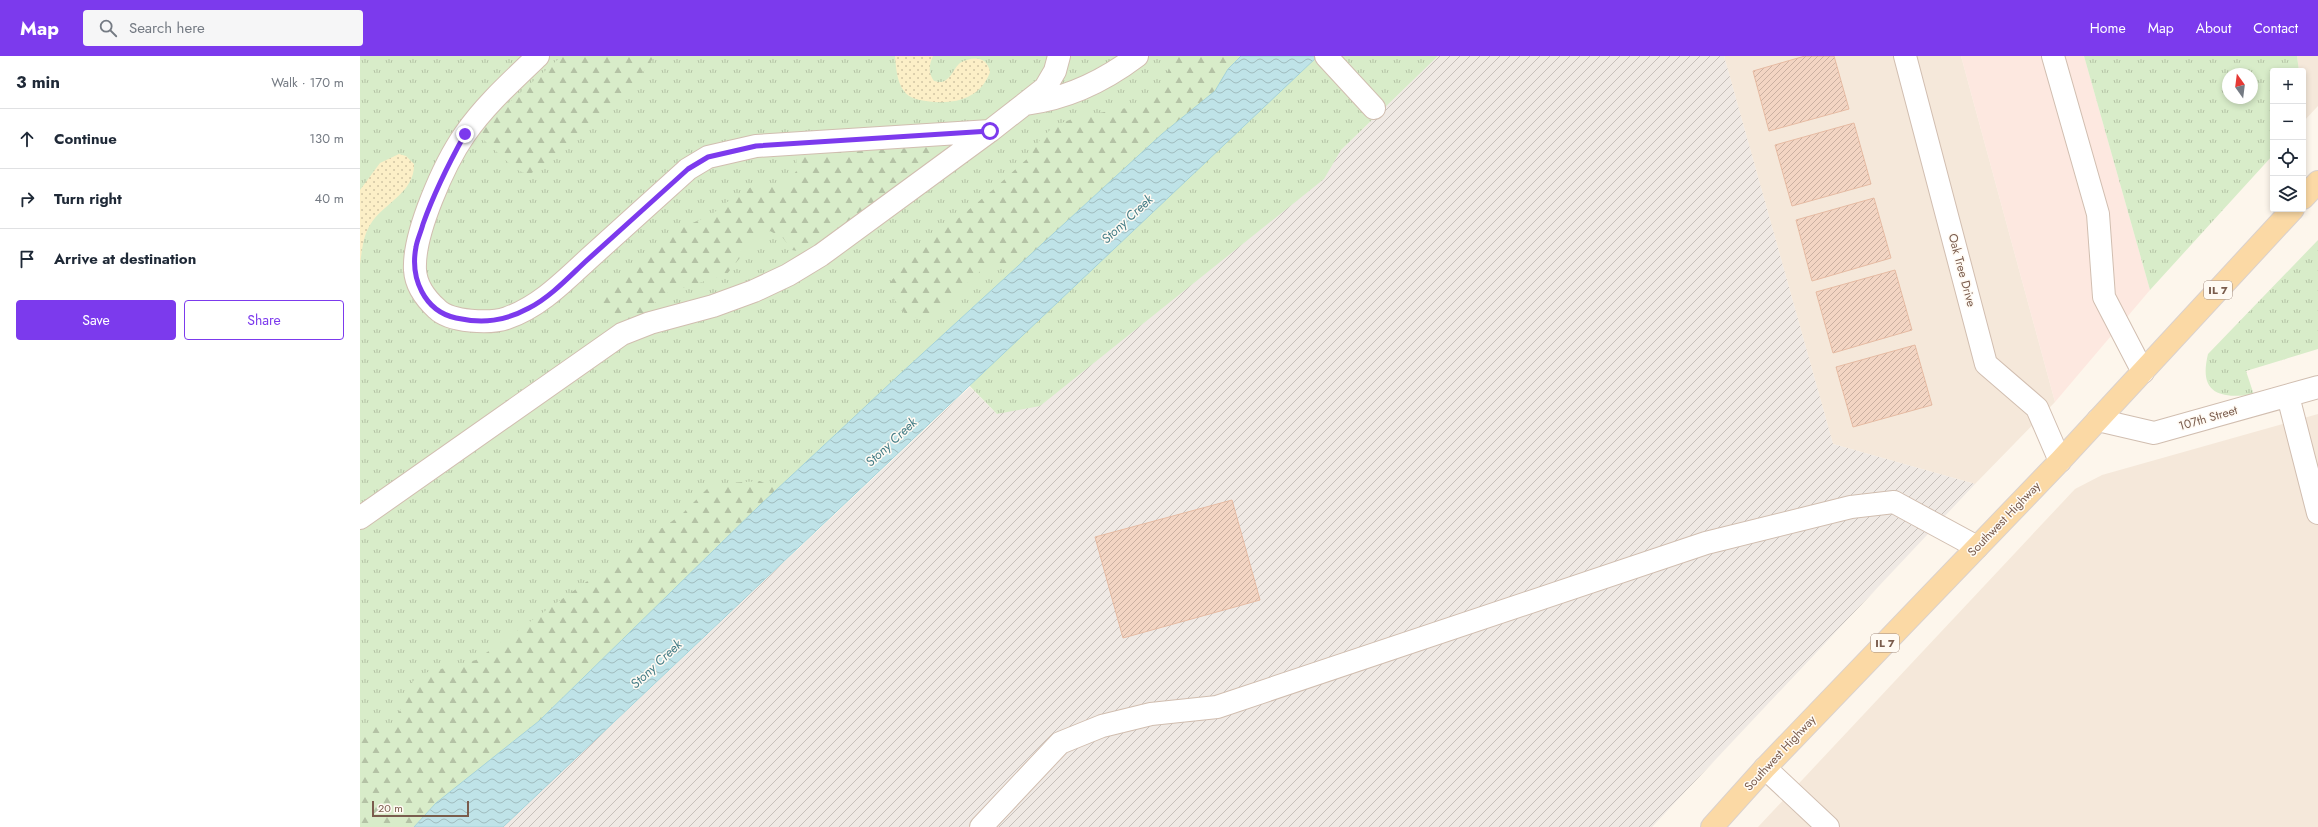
<!DOCTYPE html>
<meta charset="utf-8">
<style>
:root{--surface:#fff;--page:#f6f6f7;--text:#1f2937;--muted:#747a83;--line:#e0e1e3;--accent:#7c3aed}
body{margin:0;font-family:Jost,sans-serif;background:var(--page);color:var(--text)}
.controls{position:absolute;right:12px;top:12px;display:grid;overflow:hidden;border-radius:4px;box-shadow:0 2px 6px #0003}
.controls button{width:36px;height:36px;display:grid;place-items:center;padding:0;border:0;border-bottom:1px solid var(--line);background:var(--surface);color:var(--text);font:20px sans-serif}
.compass{position:absolute;left:1862px;top:12px;width:36px;height:36px;border-radius:50%;background:var(--surface);box-shadow:0 2px 6px #0003;rotate:346deg}
.scale{position:absolute;left:12px;bottom:10px;width:97px;box-sizing:border-box;padding-left:4px;border:2px solid #7a5c4d;border-top:0;font-size:11px;line-height:14px;white-space:nowrap;color:#7a5c4d;-webkit-text-stroke:3px #fffaf3;paint-order:stroke}
.stop{position:absolute;width:12px;height:12px;margin:-9px;border:3px solid #7c3aed;border-radius:50%;background:#fff}
.stop.end{background:#7c3aed;border-color:#fff;box-shadow:0 1px 4px #0008}
.list{margin:0;padding:0;list-style:none}
h2{display:flex;justify-content:space-between;align-items:center;height:52px;margin:0;padding:0 16px;font-size:17px}
h2 small{font-size:13px;font-weight:400;color:var(--muted)}
.list li{display:grid;grid-template-columns:26px 1fr auto;gap:12px;align-items:center;box-sizing:border-box;height:60px;padding:0 16px;border-top:1px solid var(--line)}
.list b{display:block;font-size:15px;white-space:nowrap}
.list em{font-size:13px;font-style:normal;color:var(--muted)}
.actions{display:flex;gap:8px;padding:12px 16px}
.actions a{flex:1;padding:9px 0;border:1px solid var(--accent);border-radius:4px;text-align:center;font-size:14px;color:var(--accent)}
.actions .main{background:var(--accent);color:#fff}
.icon{flex:none;width:22px;height:22px;fill:none;stroke:currentColor;stroke-width:2;stroke-linecap:round;stroke-linejoin:round}
.map{position:relative;flex:none;width:1958px;height:771px;overflow:hidden}
header{display:flex;align-items:center;gap:24px;box-sizing:border-box;height:56px;padding:0 20px;background:var(--accent);color:#fff}
header strong{font-size:19px}
nav{display:flex;gap:22px;margin-inline-start:auto;font-size:14px}
.search{width:280px;height:36px;background:var(--page);display:flex;align-items:center;gap:10px;box-sizing:border-box;padding:0 14px;border-radius:4px;color:var(--muted);font-size:15px}
main{display:flex}
aside{flex:1;background:var(--surface)}
.map>svg:first-child{display:block}
.residential{fill:#f5e8da}
.commercial{fill:#fde8e0}
.industrial{fill:url(#industrial-furrows)}
.grass{fill:url(#grass-tufts);fill-rule:evenodd}
.forest{fill:url(#forest-firs)}
.sand{fill:url(#sand-dots)}
.water{fill:url(#water-waves);stroke:#a5d3da}
.building{fill:url(#building-hatch);stroke:#e6bba3}
.lines{fill:none;stroke-linecap:round;stroke-linejoin:round}
.minor-casing{stroke:#d1beb0;stroke-width:24}
.major-casing{stroke:#dad1cd;stroke-width:24}
.minor{stroke:#fff;stroke-width:22}
.major{stroke:#fbd9a5;stroke-width:22}
.route{stroke:#7c3aed;stroke-width:5}
.labels{text-anchor:middle;dominant-baseline:central;stroke-width:3;stroke-linejoin:round;paint-order:stroke}
.shield{fill:#fffaf3;stroke:#a28b7f;stroke-width:1}
.shield-label{font-size:11px;font-weight:bold;fill:#7a5c4d}
.street-label{font-size:12px;fill:#7a5c4d;stroke:#fffaf3}
.water-label{font-size:13px;font-style:italic;fill:#437c86;stroke:#fffaf3}
</style>
<header>
<strong>Map</strong>
<div class="search"><svg class="icon" aria-label="search" viewBox="0 0 24 24"><circle cx="10" cy="10" r="6"/><path d="M15 15l6 6"/></svg>Search here</div>
<nav><a>Home</a><a>Map</a><a>About</a><a>Contact</a></nav>
</header>
<main>
<aside>
<h2>3 min<small>Walk · 170 m</small></h2>
<ul class="list">
<li><svg class="icon" aria-label="ahead" viewBox="0 0 24 24"><path d="M12 20V5M6 11l6-6 6 6"/></svg><div><b>Continue</b></div><em>130 m</em></li>
<li><svg class="icon" aria-label="right" viewBox="0 0 24 24"><path d="M7 20v-9h11M14 6l5 5-5 5"/></svg><div><b>Turn right</b></div><em>40 m</em></li>
<li><svg class="icon" aria-label="arrive" viewBox="0 0 24 24"><path d="M6 21V4h12l-3 4 3 4H6"/></svg><div><b>Arrive at destination</b></div></li>
</ul>
<div class="actions"><a class="main">Save</a><a>Share</a></div>
</aside>
<div class="map">
<svg width="1958" height="771" viewBox="0 0 1958 771">
<defs>
<pattern id="industrial-furrows" width="10" height="10" patternUnits="userSpaceOnUse"><rect width="10" height="10" fill="#efe9e4"/><path d="M-1 1l2-2M0 10L10 0M9 11l2-2" fill="none" stroke="#c7c0bb"/></pattern>
<pattern id="grass-tufts" width="24" height="20" patternUnits="userSpaceOnUse"><rect width="24" height="20" fill="#d8ecc9"/><path d="M3 7l-1-3M5 7V3M7 7l1-3M15 17l-1-3M17 17v-4M19 17l1-3" fill="none" stroke="#b4c2a5"/></pattern>
<pattern id="forest-firs" width="22" height="20" patternUnits="userSpaceOnUse"><rect width="22" height="20" fill="#d8ecc9"/><path d="M5 1l3.5 6h-7zM16 11l3.5 6h-7z" fill="#b4c2a5"/></pattern>
<pattern id="sand-dots" width="8" height="8" patternUnits="userSpaceOnUse"><rect width="8" height="8" fill="#fcefc7"/><path d="M2 2h.1M6 6h.1" fill="none" stroke="#d1c5a4" stroke-width="1.8" stroke-linecap="round"/></pattern>
<pattern id="water-waves" width="16" height="10" patternUnits="userSpaceOnUse"><rect width="16" height="10" fill="#bfe3e8"/><path d="M0 5q4-4 8 0t8 0" fill="none" stroke="#a0bbbe"/></pattern>
<pattern id="building-hatch" width="6" height="6" patternUnits="userSpaceOnUse"><rect width="6" height="6" fill="#f3d5c3"/><path d="M-1 1l2-2M0 6l6-6M5 7l2-2" fill="none" stroke="#cab0a1"/></pattern>
</defs>
<rect width="100%" height="100%" fill="#fdf6ec"/>
<!-- residential -->
<path class="residential" d="M1364,0H1601L1695,346L1615,428L1473,388Z
M1937,0H1958V50L1943,66L1945,57L1943,15H1939Z
M1958,358V771H1398L1715,433L1742,419Z"/>
<!-- commercial -->
<path class="commercial" d="M1601,0H1724L1790,234L1695,346Z"/>
<!-- industrial -->
<path class="industrial" d="M1078,0H1364L1473,388L1615,428L1292,771H143L610,331L637,358L975,103L981,94Z"/>
<!-- grass -->
<path class="grass" d="M0,0H1078L981,94L964,123L680,350L637,358L601,321L417,433L179,665L76,747L54,771H0Z
M1724,0H1937L1939,15H1913V99L1790,234ZM1868,18H1892V42H1868Z
M1958,184V293L1886,315L1894,339C1861,342 1838,339 1848,298Z"/>
<!-- forest -->
<path class="forest" d="M202,0H294L288,11C253,46 210,97 168,119L154,112L124,84L119,70L126,61L143,52Z
M814,0H881L868,13L855,35L802,78L658,211C653,210 646,207 640,207C616,206 593,253 565,262C560,263 552,260 547,260L535,245L529,228L549,203L635,132L668,102L680,84L694,70L717,61L777,50L805,22Z
M589,85L590,96L447,197L432,194L423,182L410,175L395,183L367,218L307,237L274,264L258,263L245,256L240,244L250,229L269,220L285,201L314,175L351,159L372,142L393,130L426,129L437,114L436,98L450,95Z
M400,425L417,433L179,665L76,747L54,771H0V679L11,671L33,667L45,645L49,628L65,617L116,604L267,497L274,484L304,471L322,458L348,432L368,427Z"/>
<!-- sand -->
<path class="sand" d="M535,0H573C569,9 568,17 574,25C579,26 582,27 586,24C592,20 595,11 600,7C613,0 627,0 630,16C620,44 592,49 566,45C558,44 549,42 544,35C537,26 536,12 535,0Z
M39,98L46,100L54,108C55,137 23,147 10,169C3,180 2,195 0,208V134L20,107Z"/>
<!-- water -->
<path class="water" d="M881,0H958L143,771H54L76,747L179,665L399,450L538,320L802,78L855,35L868,13Z"/>
<!-- building -->
<path class="building" d="M1445,0H1474L1489,53L1409,75L1393,15Z
M1494,67L1511,128L1432,150L1415,89Z
M1514,142L1531,202L1452,225L1436,164Z
M1535,214L1552,274L1473,297L1456,236Z
M1555,289L1572,349L1493,371L1476,311Z
M872,444L900,544L763,582L735,481Z"/>
<g class="lines">
<defs>
<path id="minor" d="M178,0C153,24 125,49 105,78C84,108 53,178 55,214C56,230 66,243 77,253C90,266 130,268 147,262C182,250 208,221 235,197C266,169 297,141 328,113L348,101L396,90L630,75
M966,0L1014,52
M1545,0L1626,308L1677,352L1700,405
M1693,0L1738,158L1744,241L1783,316
M665,48C706,43 744,25 777,0
M1928,340L1958,457
M1738,364L1794,377L1958,331
M0,462L262,278L290,267L353,250L394,235L428,219L461,199L630,75L685,32L695,15L699,0
M1405,712L1468,771
M621,771L700,687L742,670L791,658L857,651L1346,487L1491,451L1534,446L1617,491"/>
<path id="major" d="M1943,142L1958,126
M1352,771L1405,712L1700,405L1933,153"/>
</defs>
<!-- minor casing -->
<use href="#minor" class="minor-casing"/>
<!-- major casing -->
<use href="#major" class="major-casing"/>
<!-- minor -->
<use href="#minor" class="minor"/>
<!-- major -->
<use href="#major" class="major"/>
</g>
<g class="lines">
<!-- route -->
<path class="route" d="M105,78C89,107 74,137 63,168C61,176 57,184 56,191C50,222 64,255 96,262C123,268 145,265 169,252C189,242 208,222 225,206C259,175 294,144 328,113L348,101L396,90L630,75"/>
</g>
<g class="labels">
<!-- shield labels -->
<g class="shield">
<rect x="1844" y="225" width="28" height="18" rx="3"/>
<rect x="1511" y="578" width="28" height="18" rx="3"/>
</g>
<g class="shield-label">
<text x="1858" y="234">IL 7</text>
<text x="1525" y="587">IL 7</text>
</g>
<!-- street labels -->
<g class="street-label">
<text transform="translate(1602 214) rotate(75)">Oak Tree Drive</text>
<text transform="translate(1848 362) rotate(-16)">107th Street</text>
<text transform="translate(1644 463) rotate(-46)">Southwest Highway</text>
<text transform="translate(1420 697) rotate(-47)">Southwest Highway</text>
</g>
<!-- water labels -->
<g class="water-label">
<text transform="translate(767 163) rotate(-43)">Stony Creek</text>
<text transform="translate(531 386) rotate(-43)">Stony Creek</text>
<text transform="translate(296 608) rotate(-43)">Stony Creek</text>
</g>
</g>
</svg>
<div class="controls">
<button>+</button>
<button>−</button>
<button><svg class="icon" aria-label="locate" viewBox="0 0 24 24"><circle cx="12" cy="12" r="6"/><path d="M12 2v4M12 18v4M2 12h4M18 12h4"/></svg></button>
<button><svg class="icon" aria-label="layers" viewBox="0 0 24 24"><path d="M12 4l9 5-9 5-9-5zM3 14l9 5 9-5"/></svg></button>
</div>
<svg class="compass" viewBox="-18 -18 36 36"><path d="M0-13l5 13h-10z" fill="#e53935"/><path d="M0 13l5-13h-10z" fill="#747a83"/></svg>
<div class="scale">20 m</div>
<div class="stop" style="left:630px;top:75px"></div>
<div class="stop end" style="left:105px;top:78px"></div>
</div>
</main>
